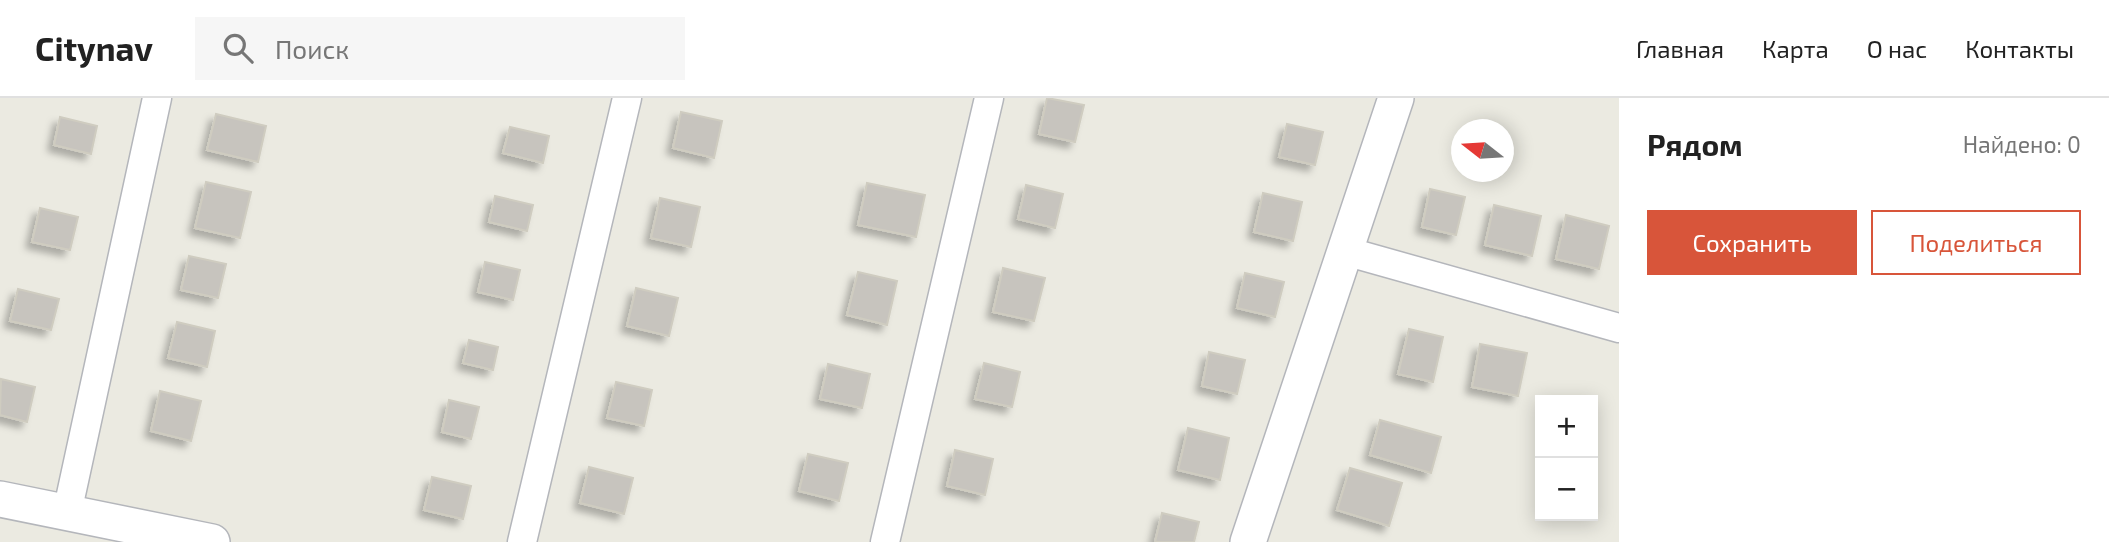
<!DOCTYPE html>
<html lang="ru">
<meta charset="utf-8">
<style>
:root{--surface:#fff;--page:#f6f6f6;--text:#222;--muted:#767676;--line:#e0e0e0;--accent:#d8553a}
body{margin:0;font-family:"Exo 2",sans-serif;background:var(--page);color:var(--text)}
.controls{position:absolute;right:21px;bottom:21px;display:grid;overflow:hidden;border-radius:0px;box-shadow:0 4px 18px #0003}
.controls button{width:63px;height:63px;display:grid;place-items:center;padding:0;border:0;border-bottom:2px solid var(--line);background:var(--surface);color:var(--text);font:35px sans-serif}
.compass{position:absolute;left:1451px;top:21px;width:63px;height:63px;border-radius:50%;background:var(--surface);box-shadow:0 4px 18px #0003;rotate:287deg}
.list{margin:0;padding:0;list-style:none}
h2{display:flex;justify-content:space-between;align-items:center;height:91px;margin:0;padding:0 28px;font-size:30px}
h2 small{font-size:23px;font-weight:400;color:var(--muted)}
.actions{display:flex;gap:14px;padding:21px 28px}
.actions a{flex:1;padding:16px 0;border:2px solid var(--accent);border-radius:0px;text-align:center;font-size:24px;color:var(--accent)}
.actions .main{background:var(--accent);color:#fff}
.icon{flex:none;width:38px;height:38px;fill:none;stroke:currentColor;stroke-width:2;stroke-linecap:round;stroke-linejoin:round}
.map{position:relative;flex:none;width:1619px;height:444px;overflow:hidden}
header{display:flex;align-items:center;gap:42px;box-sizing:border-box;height:98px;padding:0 35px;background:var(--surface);border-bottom:2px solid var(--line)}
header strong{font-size:33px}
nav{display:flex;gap:38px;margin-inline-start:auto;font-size:24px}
.search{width:490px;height:63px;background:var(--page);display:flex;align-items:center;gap:18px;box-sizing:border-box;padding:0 24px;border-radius:0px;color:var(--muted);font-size:26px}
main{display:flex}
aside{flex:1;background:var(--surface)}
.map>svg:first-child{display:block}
.building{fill:#c7c4be;stroke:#cfccc0;stroke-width:2;filter:url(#shadow)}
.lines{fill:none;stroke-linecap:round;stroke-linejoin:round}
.minor-casing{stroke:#b4b6bb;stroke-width:31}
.tertiary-casing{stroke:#b4b6bb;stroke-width:38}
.minor{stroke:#fff;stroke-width:28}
.tertiary{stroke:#fff;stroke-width:35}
</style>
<header>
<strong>Citynav</strong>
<div class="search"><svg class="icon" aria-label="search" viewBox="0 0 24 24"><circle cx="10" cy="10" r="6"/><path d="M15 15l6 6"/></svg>Поиск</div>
<nav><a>Главная</a><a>Карта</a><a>О нас</a><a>Контакты</a></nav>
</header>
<main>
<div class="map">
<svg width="1619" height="444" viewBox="0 0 1619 444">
<defs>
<filter id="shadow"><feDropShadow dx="-6" dy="6" stdDeviation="3.5" flood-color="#0004"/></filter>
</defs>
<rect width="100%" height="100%" fill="#ebeae1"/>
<!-- building -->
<path class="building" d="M1047,0L1084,7L1075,44L1039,36Z
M681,14L722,23L714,60L673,50Z
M216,16L266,28L258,64L207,52Z
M60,19L97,28L91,56L54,47Z
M1287,26L1323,34L1315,67L1279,59Z
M510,29L549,38L543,65L503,55Z
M206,84L251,94L240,140L195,130Z
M867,85L925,97L916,139L858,127Z
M1026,87L1063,96L1055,130L1018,121Z
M1430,91L1465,99L1456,137L1422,129Z
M1263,95L1302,104L1293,143L1254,134Z
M495,98L533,107L527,133L489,124Z
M660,100L700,109L691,149L651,140Z
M1494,107L1541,118L1532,158L1485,147Z
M40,110L78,119L70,152L32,144Z
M1566,117L1609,128L1599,171L1556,161Z
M189,158L226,166L218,200L181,192Z
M485,164L520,172L513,202L478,194Z
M1003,170L1045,180L1034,223L993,214Z
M858,174L897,183L887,227L847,217Z
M1245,175L1284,184L1275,219L1237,210Z
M636,190L678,200L669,238L627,228Z
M18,191L59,201L51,232L10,223Z
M177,224L215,233L207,269L168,260Z
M1409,231L1443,239L1433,284L1398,276Z
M469,242L498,249L493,272L463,265Z
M1480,246L1527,255L1518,298L1472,289Z
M1209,254L1245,262L1237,296L1202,288Z
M984,265L1020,274L1012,309L975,301Z
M828,266L870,276L862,310L820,301Z
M1,281L35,289L27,324L0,317Z
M616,284L652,292L644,328L607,320Z
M160,293L201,303L191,343L151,333Z
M449,302L479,309L471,341L442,334Z
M1380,322L1441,339L1431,375L1370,357Z
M1188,330L1229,340L1220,382L1178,372Z
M955,352L993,361L985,397L947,388Z
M808,356L848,365L839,403L799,393Z
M589,369L633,380L624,416L580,405Z
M1350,370L1402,385L1389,428L1337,412Z
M432,379L471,388L463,421L424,412Z
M1162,415L1199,424L1194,444H1155Z"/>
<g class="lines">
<defs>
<path id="minor" d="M1345,153L1619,230
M67,415L157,0
M522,444L627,0
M885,444L989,0"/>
<path id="tertiary" d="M0,401L212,444
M1248,444L1396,0"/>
</defs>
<!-- minor casing -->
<use href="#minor" class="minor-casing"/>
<!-- tertiary casing -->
<use href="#tertiary" class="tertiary-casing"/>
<!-- minor -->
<use href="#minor" class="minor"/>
<!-- tertiary -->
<use href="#tertiary" class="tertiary"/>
</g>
</svg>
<div class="controls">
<button>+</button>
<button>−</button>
</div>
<svg class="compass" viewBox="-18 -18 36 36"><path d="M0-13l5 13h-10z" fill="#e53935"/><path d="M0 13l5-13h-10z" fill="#767676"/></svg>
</div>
<aside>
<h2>Рядом<small>Найдено: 0</small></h2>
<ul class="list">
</ul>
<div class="actions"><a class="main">Сохранить</a><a>Поделиться</a></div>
</aside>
</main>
